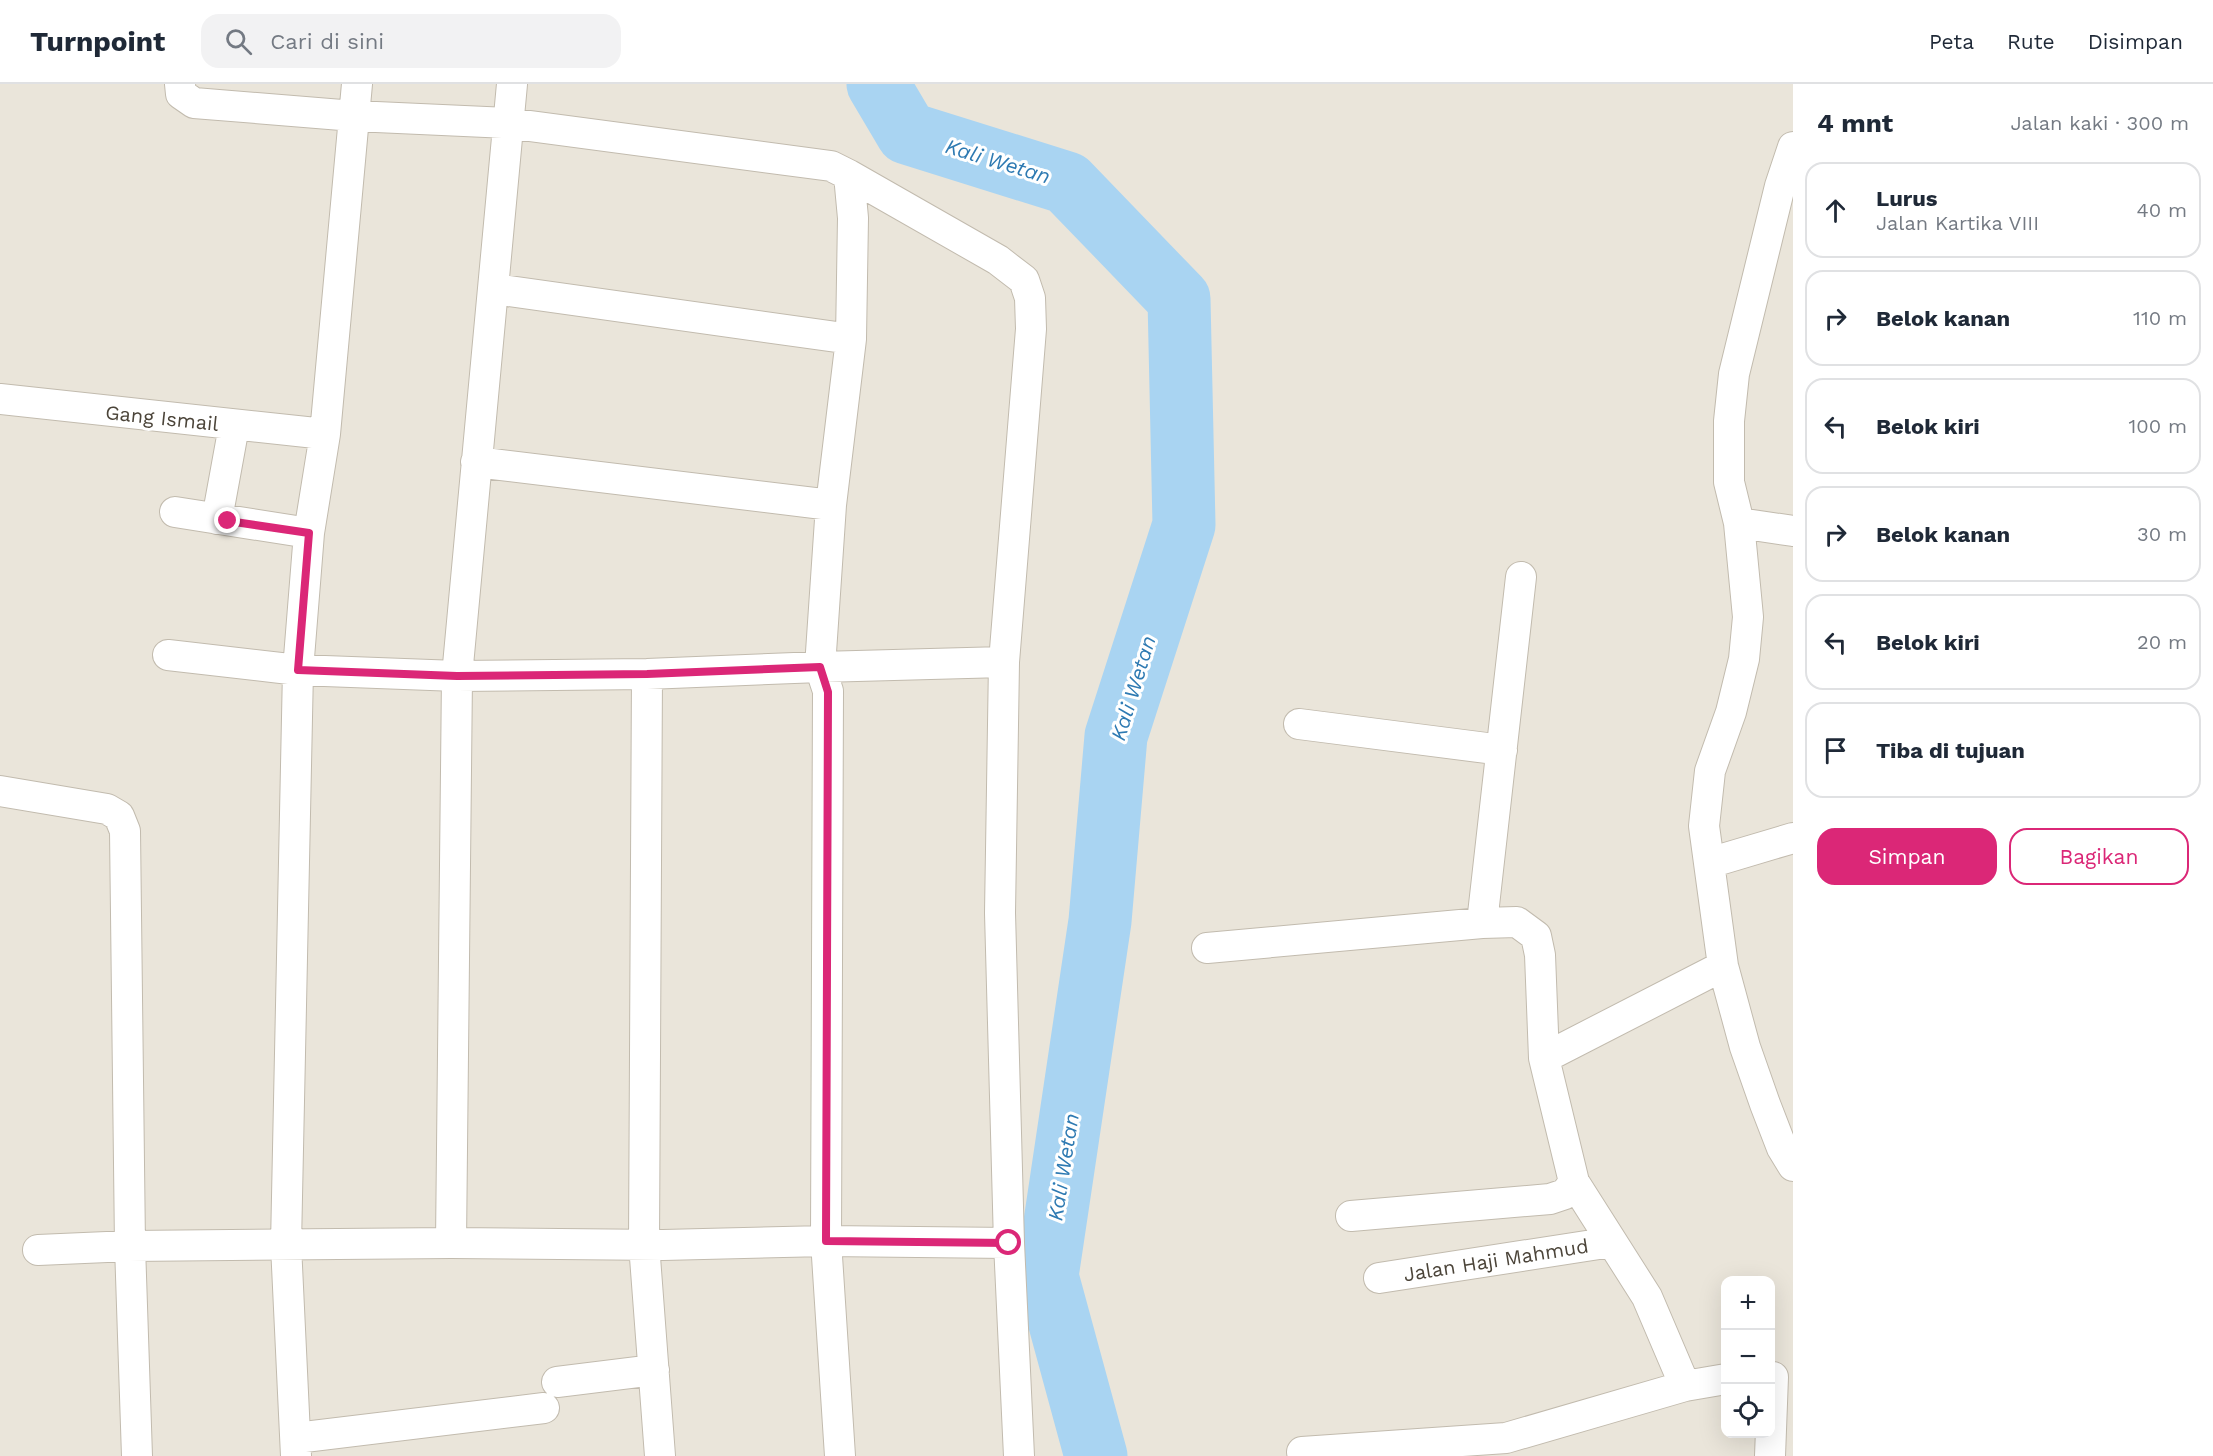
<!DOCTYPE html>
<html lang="id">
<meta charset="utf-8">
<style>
:root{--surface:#fff;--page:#f2f2f3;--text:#1f2937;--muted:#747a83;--line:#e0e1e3;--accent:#db2777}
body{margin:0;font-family:"Work Sans",sans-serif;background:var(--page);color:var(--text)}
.controls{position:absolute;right:18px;bottom:18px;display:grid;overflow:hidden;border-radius:12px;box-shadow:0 6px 24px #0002}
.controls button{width:54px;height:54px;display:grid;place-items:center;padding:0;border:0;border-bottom:2px solid var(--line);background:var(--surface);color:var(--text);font:30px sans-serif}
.stop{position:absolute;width:18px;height:18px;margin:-14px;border:4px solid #db2777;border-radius:50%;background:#fff}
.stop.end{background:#db2777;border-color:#fff;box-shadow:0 2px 6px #0008}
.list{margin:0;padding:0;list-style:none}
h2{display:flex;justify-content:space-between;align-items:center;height:78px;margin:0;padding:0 24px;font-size:26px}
h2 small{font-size:20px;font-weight:400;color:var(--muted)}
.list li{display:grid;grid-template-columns:39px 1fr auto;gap:18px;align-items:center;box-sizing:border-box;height:96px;margin:0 12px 12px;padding:0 12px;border:2px solid var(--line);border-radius:18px}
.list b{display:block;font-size:22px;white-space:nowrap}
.list p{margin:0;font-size:20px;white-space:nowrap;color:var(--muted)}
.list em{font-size:20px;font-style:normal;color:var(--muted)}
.actions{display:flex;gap:12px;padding:18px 24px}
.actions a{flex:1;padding:14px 0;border:2px solid var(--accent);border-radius:18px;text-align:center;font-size:21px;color:var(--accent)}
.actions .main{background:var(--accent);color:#fff}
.icon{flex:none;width:33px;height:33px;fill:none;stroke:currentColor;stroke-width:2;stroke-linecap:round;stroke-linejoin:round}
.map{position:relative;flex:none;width:1793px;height:1372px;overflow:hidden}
header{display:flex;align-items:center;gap:36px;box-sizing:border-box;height:84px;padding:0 30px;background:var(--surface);border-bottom:2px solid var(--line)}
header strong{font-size:28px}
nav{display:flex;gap:33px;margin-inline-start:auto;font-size:21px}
.search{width:420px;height:54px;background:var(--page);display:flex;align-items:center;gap:15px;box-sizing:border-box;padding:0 21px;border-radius:18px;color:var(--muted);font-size:22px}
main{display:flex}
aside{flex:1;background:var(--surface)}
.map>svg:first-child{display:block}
.residential{fill:#eae5da;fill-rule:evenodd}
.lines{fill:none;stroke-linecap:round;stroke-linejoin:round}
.river{stroke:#a9d4f2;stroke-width:63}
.minor-casing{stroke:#c2bbae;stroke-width:32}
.minor{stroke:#fff;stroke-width:30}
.route{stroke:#db2777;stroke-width:8}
.labels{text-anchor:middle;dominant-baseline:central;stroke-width:6;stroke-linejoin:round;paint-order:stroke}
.street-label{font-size:20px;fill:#4b4439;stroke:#fff}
.water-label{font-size:21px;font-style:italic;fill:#2e7ab2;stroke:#fff}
</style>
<header>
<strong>Turnpoint</strong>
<div class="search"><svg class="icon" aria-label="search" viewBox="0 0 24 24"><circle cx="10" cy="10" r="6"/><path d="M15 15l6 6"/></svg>Cari di sini</div>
<nav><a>Peta</a><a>Rute</a><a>Disimpan</a></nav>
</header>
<main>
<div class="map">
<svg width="1793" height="1372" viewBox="0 0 1793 1372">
<rect width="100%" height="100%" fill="#f6f3ec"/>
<!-- residential -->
<path class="residential" d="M0,0H1793V1372H0ZM1726,1196H1770V1350H1726Z"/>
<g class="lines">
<!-- river -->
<path class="river" d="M878,0L907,49L1067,99L1179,215L1184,441L1116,652L1100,837L1047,1192L1096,1372"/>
<defs>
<path id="minor" d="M180,0L181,10L194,19L354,32L508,39L831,82L849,91L853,134L851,255L831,421L820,583L828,607L826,1157L840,1372
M1793,63L1780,102L1734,290L1729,337V398L1739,439L1748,533L1744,575L1731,628L1710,687L1704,742L1723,882L1745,963L1765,1020L1782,1064L1793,1082
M849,91L998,176L1024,196L1030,214L1031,245L1004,578L1000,829L1009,1159L1019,1372
M494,205L851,255
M0,315L325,350
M476,378L831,421
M175,428L309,449L298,586L286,1161L296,1372
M217,435L234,342
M1739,439L1793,447
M309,449L325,350L357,0
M168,571L298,586L457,592L647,590L820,583L1004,578
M647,590L644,1160L660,1372
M1299,640L1502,666
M0,707L107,725L119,732L125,747L130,1162L137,1372
M1709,779L1793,754
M1482,839L1521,493
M1207,864L1482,839L1517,838L1536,852L1540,871L1544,974L1574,1098L1647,1213L1685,1302L1726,1295
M1544,974L1723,882
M1351,1132L1550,1115L1565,1110L1574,1098
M451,1159L457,592L512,0
M38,1166L130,1162L451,1159L663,1161L826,1157L1009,1159
M1379,1194L1612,1158
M557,1298L654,1286
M296,1354L544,1324
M1302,1368L1506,1354L1685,1302
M1770,1372L1773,1293"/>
</defs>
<!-- minor casing -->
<use href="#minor" class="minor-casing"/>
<!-- minor -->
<use href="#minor" class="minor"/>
</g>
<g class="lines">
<!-- route -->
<path class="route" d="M228,437L309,449L298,586L457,592L647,590L820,583L828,608L826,1157L1009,1159"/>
</g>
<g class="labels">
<!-- street labels -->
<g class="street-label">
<text transform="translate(162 334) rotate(6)">Gang Ismail</text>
<text transform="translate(1496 1176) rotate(-9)">Jalan Haji Mahmud</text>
</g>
<!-- water labels -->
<g class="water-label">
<text transform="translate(998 77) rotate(17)">Kali Wetan</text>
<text transform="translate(1133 604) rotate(-73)">Kali Wetan</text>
<text transform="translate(1063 1083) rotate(-81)">Kali Wetan</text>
</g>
</g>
</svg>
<div class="controls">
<button>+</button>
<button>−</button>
<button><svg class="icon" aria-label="locate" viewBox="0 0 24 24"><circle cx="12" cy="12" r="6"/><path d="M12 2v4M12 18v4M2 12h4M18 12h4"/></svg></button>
</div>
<div class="stop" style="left:1009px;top:1159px"></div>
<div class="stop end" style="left:228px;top:437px"></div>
</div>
<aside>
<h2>4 mnt<small>Jalan kaki · 300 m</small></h2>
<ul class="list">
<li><svg class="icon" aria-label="ahead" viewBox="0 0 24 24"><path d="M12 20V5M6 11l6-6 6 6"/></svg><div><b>Lurus</b><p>Jalan Kartika VIII</p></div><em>40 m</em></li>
<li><svg class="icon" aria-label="right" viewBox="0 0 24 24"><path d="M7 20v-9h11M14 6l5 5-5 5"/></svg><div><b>Belok kanan</b></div><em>110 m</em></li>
<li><svg class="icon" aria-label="left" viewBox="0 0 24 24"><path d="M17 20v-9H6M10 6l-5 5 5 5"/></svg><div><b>Belok kiri</b></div><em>100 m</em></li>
<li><svg class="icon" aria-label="right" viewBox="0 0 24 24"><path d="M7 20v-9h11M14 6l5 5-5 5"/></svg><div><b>Belok kanan</b></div><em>30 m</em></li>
<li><svg class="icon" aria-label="left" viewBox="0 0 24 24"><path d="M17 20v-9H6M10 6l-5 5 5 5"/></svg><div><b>Belok kiri</b></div><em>20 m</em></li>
<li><svg class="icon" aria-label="arrive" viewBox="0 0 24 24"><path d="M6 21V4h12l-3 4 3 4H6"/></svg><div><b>Tiba di tujuan</b></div></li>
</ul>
<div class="actions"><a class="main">Simpan</a><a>Bagikan</a></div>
</aside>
</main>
